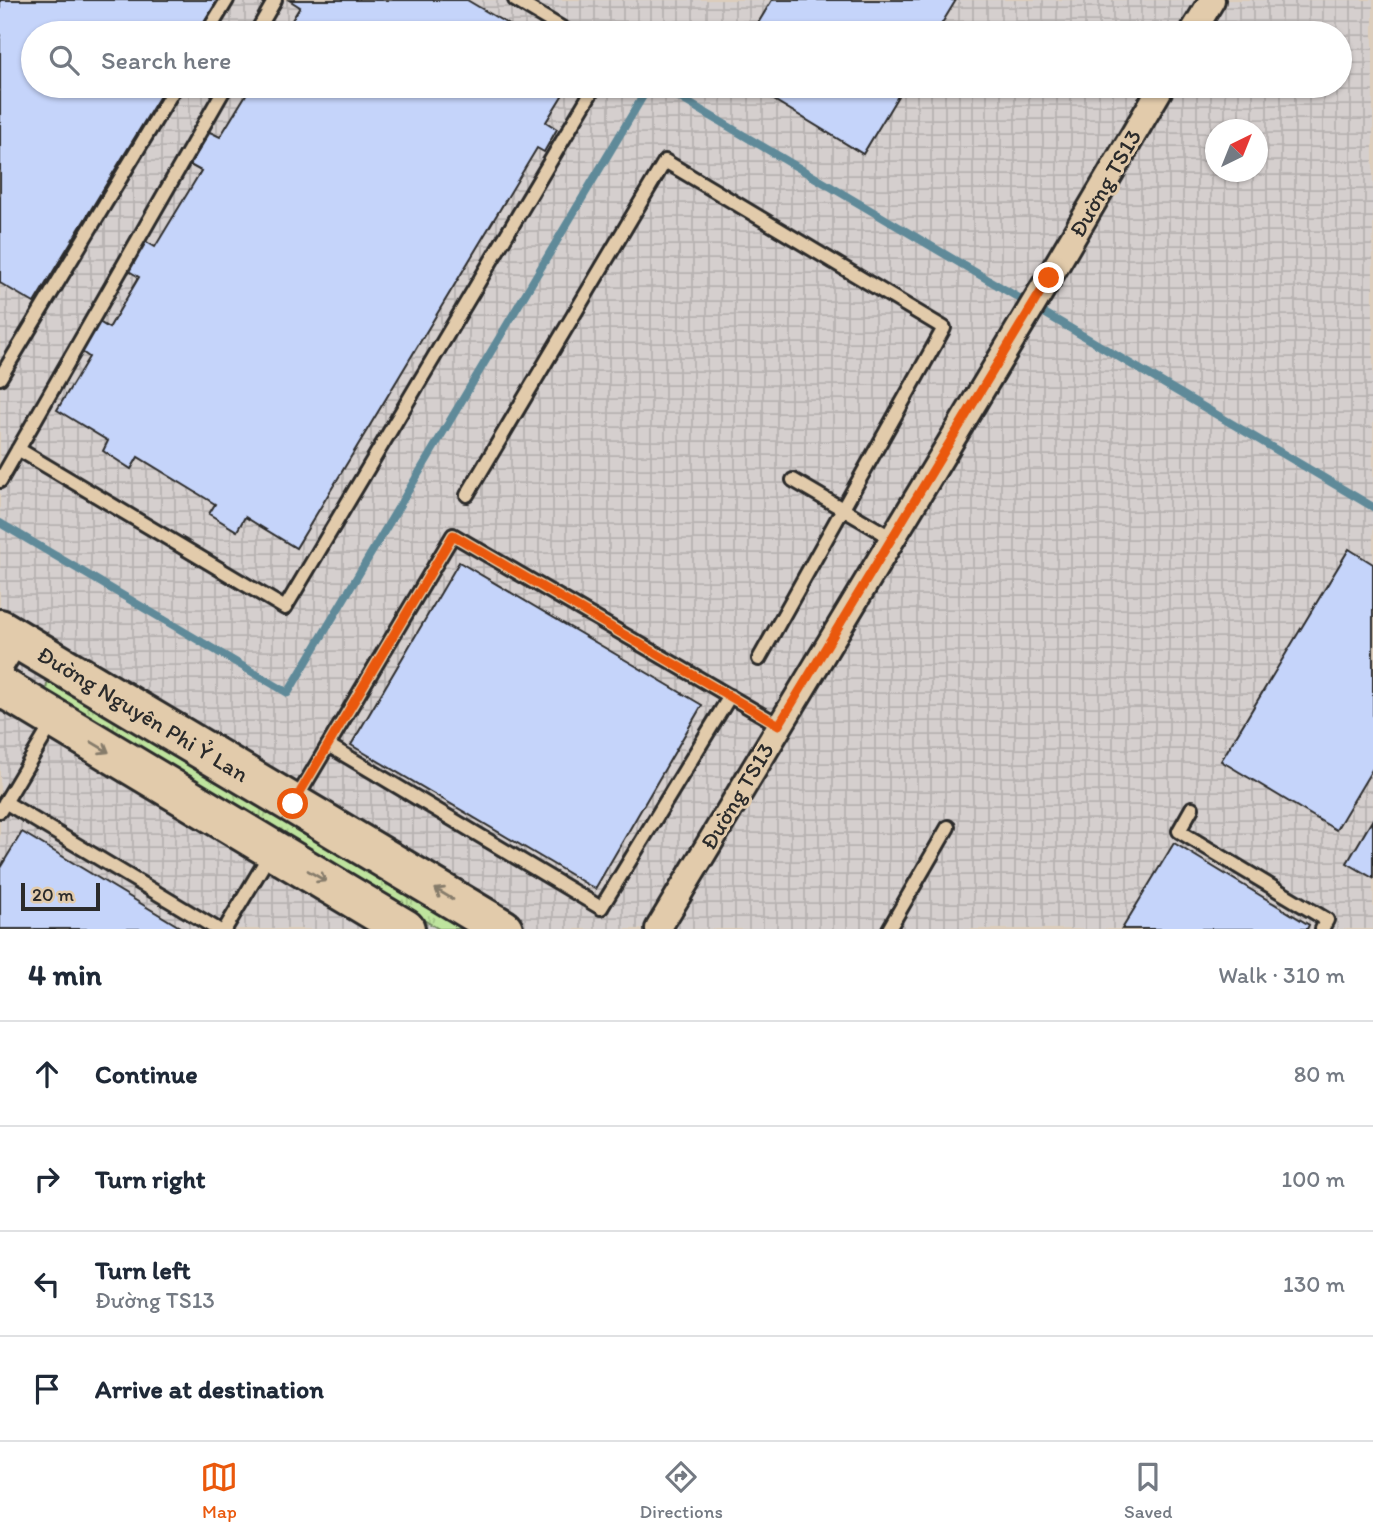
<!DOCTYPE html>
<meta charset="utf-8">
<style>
:root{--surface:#fff;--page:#f6f6f7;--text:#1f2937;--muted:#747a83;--line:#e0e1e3;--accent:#ea580c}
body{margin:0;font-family:Itim,sans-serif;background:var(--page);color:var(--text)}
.compass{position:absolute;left:1205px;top:119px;width:63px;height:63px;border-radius:50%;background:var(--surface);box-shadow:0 2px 5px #0004;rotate:43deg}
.scale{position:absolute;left:21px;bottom:18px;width:79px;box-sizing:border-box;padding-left:7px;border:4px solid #2b2b2b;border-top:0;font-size:19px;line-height:24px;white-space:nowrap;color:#2b2b2b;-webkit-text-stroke:5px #e2cbab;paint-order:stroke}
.stop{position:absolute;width:21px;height:21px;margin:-16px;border:5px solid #ea580c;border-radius:50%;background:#fff}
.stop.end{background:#ea580c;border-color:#fff;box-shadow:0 2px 7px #0008}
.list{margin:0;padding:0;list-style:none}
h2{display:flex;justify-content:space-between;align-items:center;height:91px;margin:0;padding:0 28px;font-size:30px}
h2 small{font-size:23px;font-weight:400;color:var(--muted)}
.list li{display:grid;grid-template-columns:46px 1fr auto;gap:21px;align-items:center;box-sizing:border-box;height:105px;padding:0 28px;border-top:2px solid var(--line)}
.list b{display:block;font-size:26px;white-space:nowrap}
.list p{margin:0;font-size:23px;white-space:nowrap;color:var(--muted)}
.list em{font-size:23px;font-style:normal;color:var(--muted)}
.icon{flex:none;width:38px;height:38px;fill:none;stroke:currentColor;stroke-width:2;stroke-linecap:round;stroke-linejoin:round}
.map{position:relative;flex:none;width:1373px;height:929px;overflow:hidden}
.search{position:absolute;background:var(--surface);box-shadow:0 2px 5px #0004;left:21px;right:21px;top:21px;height:77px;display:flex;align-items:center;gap:18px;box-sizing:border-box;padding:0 24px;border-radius:38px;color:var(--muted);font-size:26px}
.sheet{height:511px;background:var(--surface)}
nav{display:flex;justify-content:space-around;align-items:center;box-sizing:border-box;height:98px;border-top:2px solid var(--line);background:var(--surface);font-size:19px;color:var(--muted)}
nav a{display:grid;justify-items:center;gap:4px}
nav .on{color:var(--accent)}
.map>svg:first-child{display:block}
.industrial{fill:url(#industrial-grid);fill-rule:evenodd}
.grass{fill:url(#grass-tufts);stroke:#748864;stroke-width:2}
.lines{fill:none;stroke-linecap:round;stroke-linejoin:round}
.stream{stroke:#5f8a99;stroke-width:8}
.building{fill:#c5d4fa;stroke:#2b2b2b;stroke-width:2}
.service-casing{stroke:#2b2b2b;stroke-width:18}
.minor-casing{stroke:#2b2b2b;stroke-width:30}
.primary-casing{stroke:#2b2b2b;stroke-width:44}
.service{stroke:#e2cbab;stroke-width:12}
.minor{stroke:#e2cbab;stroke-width:24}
.primary{stroke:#e2cbab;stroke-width:38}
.oneway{stroke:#867b6b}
.route{stroke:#ea580c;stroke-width:9}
.labels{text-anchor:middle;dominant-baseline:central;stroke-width:6;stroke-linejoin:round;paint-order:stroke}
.street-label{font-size:23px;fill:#2b2b2b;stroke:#e2cbab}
</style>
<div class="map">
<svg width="1373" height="929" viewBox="0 0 1373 929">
<defs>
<pattern id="industrial-grid" width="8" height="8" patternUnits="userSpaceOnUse" patternTransform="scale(1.75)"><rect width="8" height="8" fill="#d5cfce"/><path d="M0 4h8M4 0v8" fill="none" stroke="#b7b2b1"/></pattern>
<pattern id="grass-tufts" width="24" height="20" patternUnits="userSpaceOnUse" patternTransform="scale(1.75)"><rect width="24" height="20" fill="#bee49e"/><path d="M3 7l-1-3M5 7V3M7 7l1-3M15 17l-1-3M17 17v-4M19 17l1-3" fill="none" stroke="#a3c488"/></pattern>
</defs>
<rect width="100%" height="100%" fill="#dccdbb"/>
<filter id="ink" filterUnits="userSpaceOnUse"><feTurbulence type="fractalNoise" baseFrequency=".0143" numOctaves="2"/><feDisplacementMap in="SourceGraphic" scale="14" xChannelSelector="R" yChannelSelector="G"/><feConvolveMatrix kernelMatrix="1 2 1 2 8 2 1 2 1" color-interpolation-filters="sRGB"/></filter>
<g filter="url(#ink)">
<!-- industrial -->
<path class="industrial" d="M0,0H1373V929H0ZM33,33H1340V86H33ZM1216,130H1258V172H1216Z"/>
<!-- grass -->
<path class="grass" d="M52,682L467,929H439L48,696L46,691L47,684Z"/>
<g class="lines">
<!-- stream -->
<path class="stream" d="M660,86L1373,507
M0,523L288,693L649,86"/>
</g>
<!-- building -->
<path class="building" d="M0,0H218L198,33H33V86H166L34,303L0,283Z
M467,0L523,33H284L300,7L289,0Z
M772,0H956L936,33H752Z
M247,86H568L546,122L557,129L544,152L537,148L296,548L245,517L237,531L209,514L215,504L138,457L131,469L103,451L108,441L57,410L89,357L82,352L99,322L109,328L139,277L127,270L145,241L155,247L201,171L190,165L210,132L220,137L250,88Z
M751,86H904L863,154Z
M1349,549L1373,564V768L1336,830L1221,761Z
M459,562L702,705L595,889L351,745Z
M1373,819V878L1347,863Z
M22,832L183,929H0V868Z
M1174,843L1309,925L1307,929H1122Z"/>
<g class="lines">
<defs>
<path id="service" d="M515,0L570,33
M207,33L227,0
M256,33L275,0
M0,378L176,86
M18,449L285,608L595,86
M793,480L892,538
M0,481L226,86
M467,495L665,161L944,328L759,659
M328,745L601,908L730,696
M295,801L453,535L779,725
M5,802L217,929
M1192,808L1179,831L1327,920L1322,929
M0,811L53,722
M225,929L270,854
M889,929L948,827"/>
<path id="minor" d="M1192,33L1212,0
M0,667L17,639
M658,929L1049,278L1162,86"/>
<path id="primary" d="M0,629L503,929
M0,686L405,929"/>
</defs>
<!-- service casing -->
<use href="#service" class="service-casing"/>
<!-- minor casing -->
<use href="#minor" class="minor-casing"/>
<!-- primary casing -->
<use href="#primary" class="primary-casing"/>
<!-- service -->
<use href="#service" class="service"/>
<!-- minor -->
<use href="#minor" class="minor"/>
<!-- primary -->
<use href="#primary" class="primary"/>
</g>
<!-- one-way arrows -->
<defs><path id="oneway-shaft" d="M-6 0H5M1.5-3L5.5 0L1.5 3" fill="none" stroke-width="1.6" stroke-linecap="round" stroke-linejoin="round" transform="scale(1.75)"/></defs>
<g class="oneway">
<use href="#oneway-shaft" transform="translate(100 747) rotate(31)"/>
<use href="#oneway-shaft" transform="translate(317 876) rotate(31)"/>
<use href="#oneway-shaft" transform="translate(444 894) rotate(-149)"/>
</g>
</g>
<g class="lines" filter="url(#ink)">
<!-- route -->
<path class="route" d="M293,804L453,535L779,725L1049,278"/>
</g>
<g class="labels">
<!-- street labels -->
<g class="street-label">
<text transform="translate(1105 183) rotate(-60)">Đường TS13</text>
<text transform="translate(143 714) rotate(31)">Đường Nguyên Phi Ỷ Lan</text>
<text transform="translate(737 796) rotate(-59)">Đường TS13</text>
</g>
</g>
</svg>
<svg class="compass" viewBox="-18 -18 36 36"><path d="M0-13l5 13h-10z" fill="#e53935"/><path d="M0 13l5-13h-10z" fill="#747a83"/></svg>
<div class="scale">20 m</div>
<div class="stop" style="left:293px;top:804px"></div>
<div class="stop end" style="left:1049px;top:278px"></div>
<div class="search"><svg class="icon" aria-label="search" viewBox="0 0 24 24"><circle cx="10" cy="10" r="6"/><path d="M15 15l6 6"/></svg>Search here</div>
</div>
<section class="sheet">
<h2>4 min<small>Walk · 310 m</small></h2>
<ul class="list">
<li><svg class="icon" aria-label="ahead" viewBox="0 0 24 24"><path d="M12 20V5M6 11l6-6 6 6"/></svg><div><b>Continue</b></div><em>80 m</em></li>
<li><svg class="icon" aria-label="right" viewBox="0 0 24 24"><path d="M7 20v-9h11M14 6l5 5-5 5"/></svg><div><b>Turn right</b></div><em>100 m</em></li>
<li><svg class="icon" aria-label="left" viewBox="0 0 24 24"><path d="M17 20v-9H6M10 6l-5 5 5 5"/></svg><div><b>Turn left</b><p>Đường TS13</p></div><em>130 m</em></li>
<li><svg class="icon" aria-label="arrive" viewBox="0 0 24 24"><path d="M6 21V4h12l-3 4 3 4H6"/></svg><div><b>Arrive at destination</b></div></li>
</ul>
</section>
<nav>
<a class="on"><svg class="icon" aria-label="map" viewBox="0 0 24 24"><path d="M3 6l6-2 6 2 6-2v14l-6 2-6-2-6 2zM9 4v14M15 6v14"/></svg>Map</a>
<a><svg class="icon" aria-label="directions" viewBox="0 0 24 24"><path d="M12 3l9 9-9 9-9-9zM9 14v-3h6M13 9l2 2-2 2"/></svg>Directions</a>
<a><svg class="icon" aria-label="saved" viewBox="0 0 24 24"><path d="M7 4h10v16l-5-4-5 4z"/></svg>Saved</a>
</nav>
